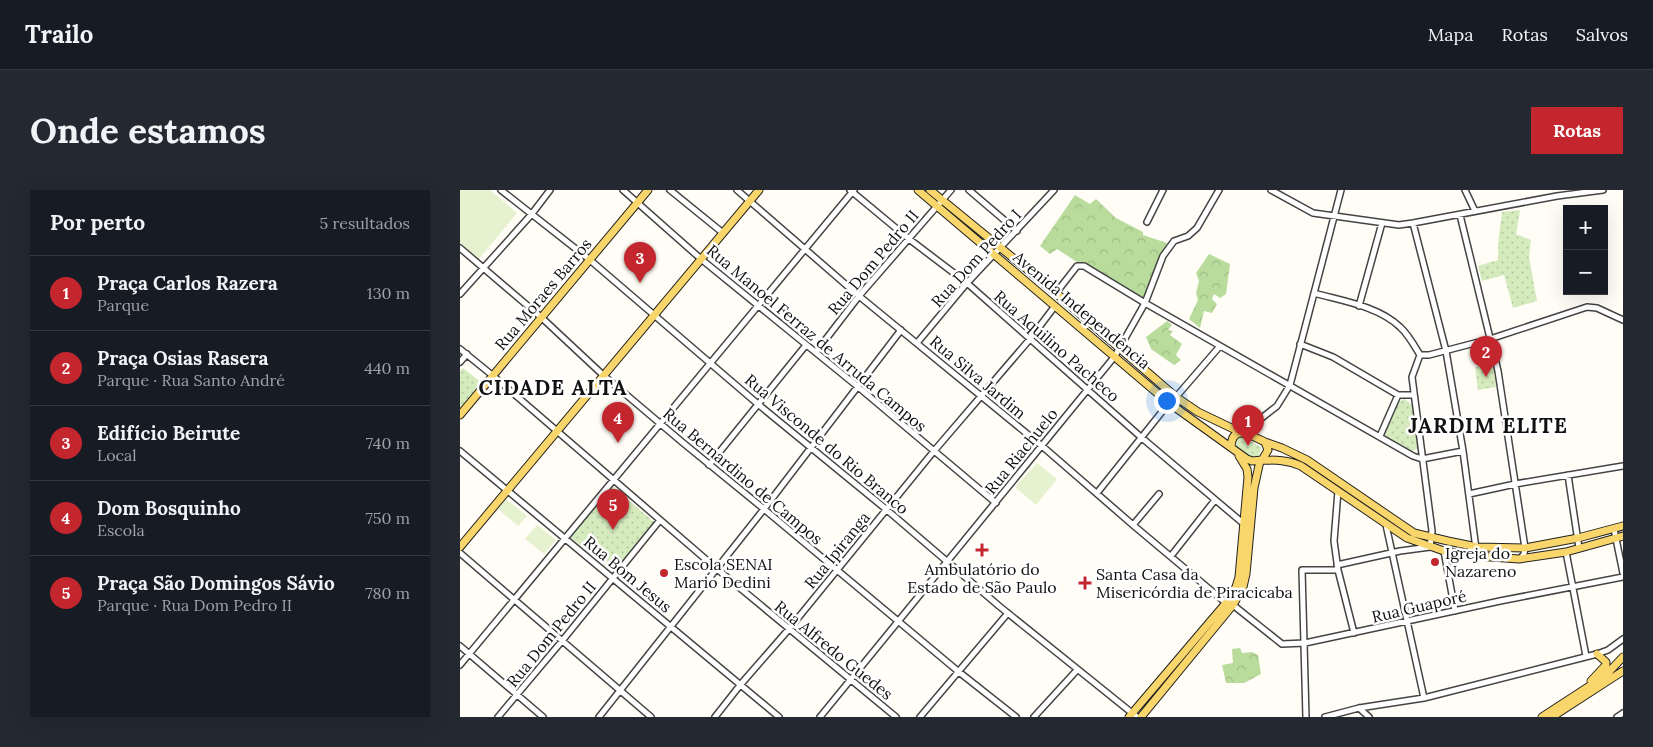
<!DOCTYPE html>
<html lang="pt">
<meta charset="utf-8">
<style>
:root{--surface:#171b24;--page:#242831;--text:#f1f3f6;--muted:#9ea1a6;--line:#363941;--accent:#c4262e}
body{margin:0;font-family:Lora,serif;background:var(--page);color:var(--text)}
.controls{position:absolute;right:15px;top:15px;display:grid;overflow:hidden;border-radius:0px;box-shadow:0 5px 20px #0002}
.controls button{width:45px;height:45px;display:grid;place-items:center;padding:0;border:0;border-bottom:1px solid var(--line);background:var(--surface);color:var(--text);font:25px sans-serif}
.you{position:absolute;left:706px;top:210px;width:18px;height:18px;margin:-12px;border:4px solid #fff;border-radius:50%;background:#1a73e8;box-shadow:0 0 0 8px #1a73e833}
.badge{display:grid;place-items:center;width:32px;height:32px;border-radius:50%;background:var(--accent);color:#fff;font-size:16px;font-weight:700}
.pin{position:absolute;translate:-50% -41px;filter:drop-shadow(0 1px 2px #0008)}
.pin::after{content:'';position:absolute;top:26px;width:18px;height:15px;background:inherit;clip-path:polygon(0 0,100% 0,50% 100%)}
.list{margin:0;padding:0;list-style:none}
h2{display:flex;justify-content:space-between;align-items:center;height:65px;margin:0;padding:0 20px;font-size:21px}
h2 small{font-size:16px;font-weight:400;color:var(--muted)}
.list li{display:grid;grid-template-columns:32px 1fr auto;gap:15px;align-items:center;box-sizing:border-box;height:75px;padding:0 20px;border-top:1px solid var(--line)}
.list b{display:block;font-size:19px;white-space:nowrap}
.list p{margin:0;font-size:16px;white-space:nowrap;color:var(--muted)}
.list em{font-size:16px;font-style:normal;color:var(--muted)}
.map{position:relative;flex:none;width:1163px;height:527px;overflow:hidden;border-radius:0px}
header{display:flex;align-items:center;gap:30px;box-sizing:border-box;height:70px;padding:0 25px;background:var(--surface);border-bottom:1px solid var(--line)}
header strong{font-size:24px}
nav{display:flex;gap:28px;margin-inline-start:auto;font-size:18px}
.intro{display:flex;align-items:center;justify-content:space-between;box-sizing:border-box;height:120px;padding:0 30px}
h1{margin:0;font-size:35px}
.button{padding:12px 22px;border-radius:0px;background:var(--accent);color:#fff;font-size:18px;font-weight:700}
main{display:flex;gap:30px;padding:0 30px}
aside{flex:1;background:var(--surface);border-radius:0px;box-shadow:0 5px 20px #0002}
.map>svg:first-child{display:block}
.green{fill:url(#green-dots)}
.forest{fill:url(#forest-crowns)}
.pitch{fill:#e6f2cf}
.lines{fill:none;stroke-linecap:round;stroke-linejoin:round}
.minor-casing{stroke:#444;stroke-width:8}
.major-casing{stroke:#222;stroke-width:9}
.minor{stroke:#fff;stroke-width:5}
.major{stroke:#f9d66b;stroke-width:7}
.poi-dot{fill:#c4262e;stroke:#fff;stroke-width:2}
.labels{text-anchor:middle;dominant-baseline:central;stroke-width:5;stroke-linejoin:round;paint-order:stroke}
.street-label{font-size:16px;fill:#111;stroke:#fff}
.poi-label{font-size:16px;fill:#111;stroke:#fff;text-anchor:start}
.district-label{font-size:21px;font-weight:bold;letter-spacing:1px;fill:#111;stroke:#fff}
</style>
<header>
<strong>Trailo</strong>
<nav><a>Mapa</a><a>Rotas</a><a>Salvos</a></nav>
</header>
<div class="intro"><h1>Onde estamos</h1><a class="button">Rotas</a></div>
<main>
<aside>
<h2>Por perto<small>5 resultados</small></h2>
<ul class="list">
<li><span class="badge">1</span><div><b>Praça Carlos Razera</b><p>Parque</p></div><em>130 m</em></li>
<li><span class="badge">2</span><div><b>Praça Osias Rasera</b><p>Parque · Rua Santo André</p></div><em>440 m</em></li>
<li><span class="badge">3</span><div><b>Edifício Beirute</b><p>Local</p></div><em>740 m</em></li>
<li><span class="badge">4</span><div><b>Dom Bosquinho</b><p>Escola</p></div><em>750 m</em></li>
<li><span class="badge">5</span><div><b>Praça São Domingos Sávio</b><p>Parque · Rua Dom Pedro II</p></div><em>780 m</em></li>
</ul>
</aside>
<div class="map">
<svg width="1163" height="527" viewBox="0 0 1163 527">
<defs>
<pattern id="green-dots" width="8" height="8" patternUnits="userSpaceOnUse" patternTransform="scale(1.25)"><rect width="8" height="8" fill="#d5ebbd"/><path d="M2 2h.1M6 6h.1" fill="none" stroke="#b6c8a1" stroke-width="1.8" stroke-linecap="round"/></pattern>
<pattern id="forest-crowns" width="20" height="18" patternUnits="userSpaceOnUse" patternTransform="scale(1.25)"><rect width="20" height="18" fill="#b9dc9c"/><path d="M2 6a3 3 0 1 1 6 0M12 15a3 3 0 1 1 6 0" fill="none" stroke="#9ebc85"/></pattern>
</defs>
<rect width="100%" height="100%" fill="#fffdf5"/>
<!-- green -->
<path class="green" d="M1060,20L1056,44L1071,50L1069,67L1077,111L1053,118L1044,85L1022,91L1018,76L1038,70V54L1042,22Z
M1033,173L1036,197L1018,200L1015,177Z
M3,178L22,193L0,219V182Z
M944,209L950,213L954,219L959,258L950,262L922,246L938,212Z
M782,246L801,257V260L798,266H791L776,258C774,253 776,247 782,246Z
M151,295L195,333L154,383L110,347Z"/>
<!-- forest -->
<path class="forest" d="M615,5L630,14L636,9L656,28L683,42V45L707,53L684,110L628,74L617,72L597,59L590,64L580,56Z
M749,64L770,74L766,104L760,108L754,104L752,109L757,114L752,123L744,121L740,138L729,129L738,110L736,103L739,91L736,83Z
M707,131L712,135L708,140L713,141L710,145L722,154L716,165L721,170L714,175L691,159L686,147Z
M780,458L782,463L792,462L798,465L801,484L784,493H766L762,475L773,473L772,459Z"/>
<!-- pitch -->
<path class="pitch" d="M0,0H30L57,23L19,69L0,52Z
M577,273L597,289L576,315L555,297Z
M46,309L67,326L58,336L38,319Z
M77,335L96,350L84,364L65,349Z"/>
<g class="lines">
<defs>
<path id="minor" d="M41,0L130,70L299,215L427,320L539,416L677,527
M163,0L241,69L397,196L536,313
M210,0L263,43
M277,0L399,106L582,256L673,335L766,413
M390,0L449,49L507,93L682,248L784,334
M509,0L557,41
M811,0L853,23L939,35L953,33L1097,6L1143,0
M1005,0L1015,21
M1000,25L1038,181L1065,358L1064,364L1060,369
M687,32L703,0
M953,33L986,161L1003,261L1017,366
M0,58L82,128L143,185L222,252L304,319L499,482L556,527
M596,103L617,76H624L685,113L953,266L962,269L1003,261
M854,103C882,111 918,116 940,137C948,144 954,155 960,165
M0,104L71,25L90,0
M899,116L922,33
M457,153L507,93L594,0
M840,154L873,167L938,205H953
M0,159L32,185L257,379L436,527
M356,162L399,106L491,0
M960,165H969L1030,149L1127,117L1137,118L1163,130
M0,172L7,164
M716,207L760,156
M784,242L817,216L830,195L881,0
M920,246L938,205
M0,261L319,527
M249,275L346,155
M1108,285L1119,358
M878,301L874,351L878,380L894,443
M637,303L709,213
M1009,304L1055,294L1163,276
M673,335L699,304
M926,335L964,508
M1154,339L1163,383
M984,361L995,421
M1106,362L1126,466
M0,363L191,527
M711,366L755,310
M877,375L940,361L970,357L972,341L952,187L960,165
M773,415L822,454L845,453L1040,411L1163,387
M0,456L83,527
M0,475L394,0
M899,518L909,527
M38,527L102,451L200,330
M139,527L304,319L441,140
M255,527L281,494L329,439L474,261L570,149L595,116
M360,527L655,166L685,113L703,66L714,51L728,46L737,38L759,0
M460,527L548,423
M574,527L617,480
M846,527L842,380H878
M865,527L899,518L964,508L1137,464L1148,460L1163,449
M1157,527L1163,523"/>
<path id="major" d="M458,0L709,213L787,269L792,271L802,270L808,260L805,252C792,246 772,233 771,257
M470,0L596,103L716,207L738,222L782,243
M0,225L188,0
M805,252L822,258L847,270L954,343L988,351L1017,357L1065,358L1118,348L1163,336
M802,270C816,270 828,270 841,276L947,348L984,361L1017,366L1059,369L1106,362L1163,346
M0,357L299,0
M1131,491L1146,475V472L1137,464
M669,527L766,413L776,397L779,387L788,287L787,279L779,266
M681,527L773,415L783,397L786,384L794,298L800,271
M1082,527L1145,486L1163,467
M1092,527L1163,481"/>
</defs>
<!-- minor casing -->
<use href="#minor" class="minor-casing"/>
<!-- major casing -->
<use href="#major" class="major-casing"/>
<!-- minor -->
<use href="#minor" class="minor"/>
<!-- major -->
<use href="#major" class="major"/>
</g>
<!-- markers -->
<g class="poi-dot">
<path d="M519.5 352.5h5v5h5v5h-5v5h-5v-5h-5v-5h5z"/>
<circle cx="975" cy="372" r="5"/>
<circle cx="204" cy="383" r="5"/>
<path d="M622.5 385.5h5v5h5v5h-5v5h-5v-5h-5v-5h5z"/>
</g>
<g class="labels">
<!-- street labels -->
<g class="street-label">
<text transform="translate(516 68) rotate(-48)">Rua Dom Pedro I</text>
<text transform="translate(413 72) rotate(-50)">Rua Dom Pedro II</text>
<text transform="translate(83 104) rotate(-50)">Rua Moraes Barros</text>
<text transform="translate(622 120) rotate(40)">Avenida Independência</text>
<text transform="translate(357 148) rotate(40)">Rua Manoel Ferraz de Arruda Campos</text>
<text transform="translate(597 156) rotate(41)">Rua Aquilino Pacheco</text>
<text transform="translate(518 187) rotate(40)">Rua Silva Jardim</text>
<text transform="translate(367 254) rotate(40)">Rua Visconde do Rio Branco</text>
<text transform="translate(561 261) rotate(-51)">Rua Riachuelo</text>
<text transform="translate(283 286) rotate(40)">Rua Bernardino de Campos</text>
<text transform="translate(377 360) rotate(-51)">Rua Ipiranga</text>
<text transform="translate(168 384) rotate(40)">Rua Bom Jesus</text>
<text transform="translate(959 416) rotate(-13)">Rua Guaporé</text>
<text transform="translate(91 444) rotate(-51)">Rua Dom Pedro II</text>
<text transform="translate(374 460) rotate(39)">Rua Alfredo Guedes</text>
</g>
<!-- poi labels -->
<g class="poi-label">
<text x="985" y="363">Igreja do<tspan x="985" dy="18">Nazareno</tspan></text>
<text x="214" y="374">Escola SENAI<tspan x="214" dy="18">Mario Dedini</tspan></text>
<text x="522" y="379" text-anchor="middle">Ambulatório do<tspan x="522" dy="18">Estado de São Paulo</tspan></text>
<text x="636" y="384">Santa Casa da<tspan x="636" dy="18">Misericórdia de Piracicaba</tspan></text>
</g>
<!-- district labels -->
<g class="district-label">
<text x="93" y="197">CIDADE ALTA</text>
<text x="1028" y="235">JARDIM ELITE</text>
</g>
</g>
</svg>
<div class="controls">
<button>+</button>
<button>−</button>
</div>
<div class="you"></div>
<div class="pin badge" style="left:788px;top:256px">1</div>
<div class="pin badge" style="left:1026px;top:187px">2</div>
<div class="pin badge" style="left:180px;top:93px">3</div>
<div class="pin badge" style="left:158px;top:253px">4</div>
<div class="pin badge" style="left:153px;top:340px">5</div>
</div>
</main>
